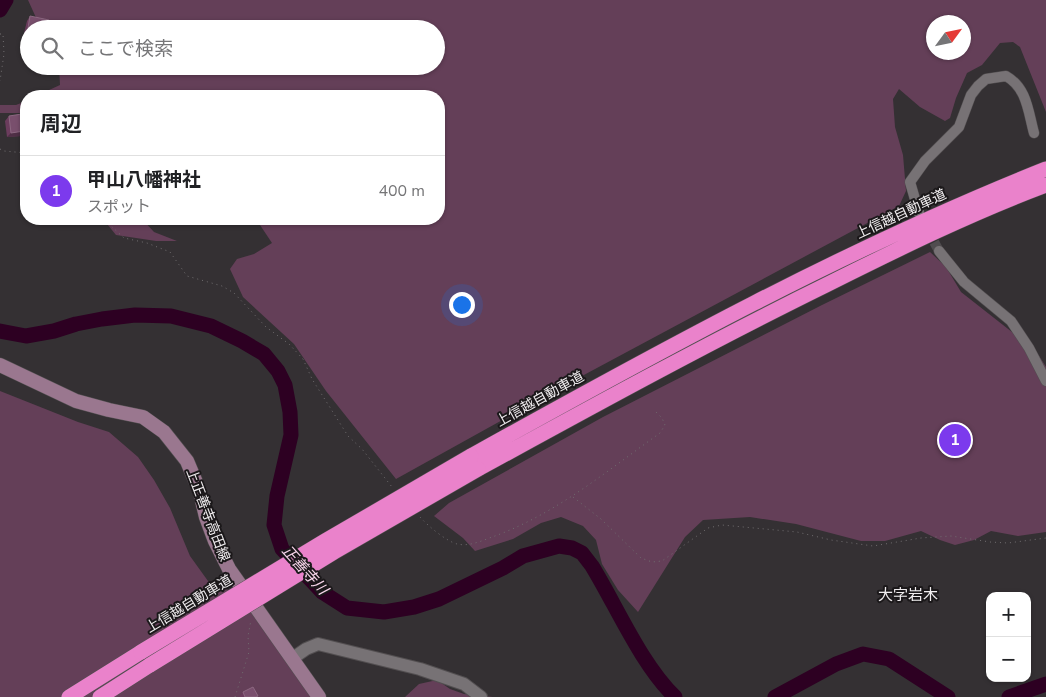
<!DOCTYPE html>
<html lang="ja">
<meta charset="utf-8">
<style>
:root{--surface:#fff;--page:#f6f6f6;--text:#202124;--muted:#757577;--line:#e0e0e0;--accent:#7c3aed}
body{margin:0;font-family:"Nunito Sans","Noto Sans JP",sans-serif;background:var(--page);color:var(--text)}
.controls{position:absolute;right:15px;bottom:15px;display:grid;overflow:hidden;border-radius:10px;box-shadow:0 1px 4px #0004}
.controls button{width:45px;height:45px;display:grid;place-items:center;padding:0;border:0;border-bottom:1px solid var(--line);background:var(--surface);color:var(--text);font:25px sans-serif}
.compass{position:absolute;left:926px;top:15px;width:45px;height:45px;border-radius:50%;background:var(--surface);box-shadow:0 1px 4px #0004;rotate:57deg}
.you{position:absolute;left:461px;top:304px;width:18px;height:18px;margin:-12px;border:4px solid #fff;border-radius:50%;background:#1a73e8;box-shadow:0 0 0 8px #1a73e833}
.badge{display:grid;place-items:center;width:32px;height:32px;border-radius:50%;background:var(--accent);color:#fff;font-size:16px;font-weight:700}
.pin{position:absolute;translate:-50% -50%;border:2px solid #fff;box-shadow:0 1px 5px #0006}
.list{margin:0;padding:0;list-style:none}
h2{display:flex;justify-content:space-between;align-items:center;height:65px;margin:0;padding:0 20px;font-size:21px}
h2 small{font-size:16px;font-weight:400;color:var(--muted)}
.list li{display:grid;grid-template-columns:32px 1fr auto;gap:15px;align-items:center;box-sizing:border-box;height:70px;padding:0 20px;border-top:1px solid var(--line)}
.list b{display:block;font-size:19px;white-space:nowrap}
.list p{margin:0;font-size:16px;white-space:nowrap;color:var(--muted)}
.list em{font-size:16px;font-style:normal;color:var(--muted)}
.icon{flex:none;width:28px;height:28px;fill:none;stroke:currentColor;stroke-width:2;stroke-linecap:round;stroke-linejoin:round}
.map{position:relative;flex:none;width:1046px;height:697px;overflow:hidden}
.search{position:absolute;background:var(--surface);box-shadow:0 1px 4px #0004;left:20px;top:20px;width:425px;height:55px;display:flex;align-items:center;gap:12px;box-sizing:border-box;padding:0 18px;border-radius:28px;color:var(--muted);font-size:19px}
.panel{position:absolute;background:var(--surface);box-shadow:0 1px 4px #0004;left:20px;top:90px;width:425px;height:135px;border-radius:20px}
.map>svg:first-child{display:block}
.green{fill:#643f58;fill-rule:evenodd}
.lines{fill:none;stroke-linecap:round;stroke-linejoin:round}
.river{stroke:#2d0022;stroke-width:15}
.minor-tunnel{stroke:#504c4f;stroke-width:10;stroke-dasharray:10 5;stroke-linecap:butt}
.minor-casing{stroke:#534f51;stroke-width:11}
.tertiary-casing{stroke:#534f51;stroke-width:14}
.secondary-casing{stroke:#534f51;stroke-width:15}
.motorway-casing{stroke:#534f51;stroke-width:16}
.path{stroke:#716e70;stroke-width:1;stroke-dasharray:1 4;stroke-linecap:butt}
.minor{stroke:#777275;stroke-width:10}
.tertiary{stroke:#777275;stroke-width:12}
.secondary{stroke:#9a778f;stroke-width:14}
.motorway{stroke:#ea82cb;stroke-width:15}
.motorway-bridge-casing{stroke:#534f51;stroke-width:16;stroke-linecap:butt}
.motorway-bridge{stroke:#ea82cb;stroke-width:15}
.wall{fill:#6b3c5d}
.shaded-wall{fill:#4f2f46}
.building{fill:#794f6d;stroke:#8c6881}
.labels{text-anchor:middle;dominant-baseline:central;stroke-width:4;stroke-linejoin:round;paint-order:stroke}
.street-label{font-size:14px;fill:#f0edef;stroke:#1b181a}
.water-label{font-size:15px;font-style:italic;fill:#f8d6eb;stroke:#1b181a}
.neighbourhood-label{font-size:15px;fill:#f0edef;stroke:#1b181a}
</style>
<div class="map">
<svg width="1046" height="697" viewBox="0 0 1046 697">
<rect width="100%" height="100%" fill="#343033"/>
<!-- green -->
<path class="green" d="M28,0H1046V112L1020,47L1013,42L1000,43L982,65L967,73L956,98L950,118L945,121L920,107L899,89L893,99L895,127L903,155L906,191L899,206L582,376L396,479L326,391L294,344L243,297L230,269L237,259L254,254L272,243L256,219H439V96H36L60,85L59,66H436V29H50L38,22ZM934,22H964V52H934Z
M26,101V143L22,113H0V105H16Z
M103,219H142L154,232L177,241H156L116,235Z
M930,252L946,267L961,292L1036,351L1046,367V532L1018,536L991,531L974,540L955,545L940,540L921,531L885,541H861L796,524L750,517L703,520L685,537L638,612L618,590L602,564L596,540L583,526L561,517L541,523L513,539L475,551L463,538L434,516L449,503L603,417L822,305Z
M0,391L78,422L109,432L138,457L154,480L170,508L190,556L208,581L240,595L325,697H0Z
M437,680L450,689L464,694L493,697H405L419,684Z"/>
<g class="lines">
<!-- river -->
<path class="river" d="M0,10L6,0
M0,331L26,336L54,331L76,324L102,319L135,315L171,316L211,326L242,341L264,354L278,371L285,385L290,412L291,435L277,496L274,525L282,549L322,592L347,608L384,612L414,607L439,599L503,568L523,556L559,546L572,548L582,553L592,566C617,607 641,664 675,697
M775,697L836,664L863,654L889,659L948,697
M1009,697L1046,684"/>
<!-- minor-tunnel -->
<path class="minor-tunnel" d="M927,229L939,251"/>
<defs>
<path id="minor" d="M919,213L910,182L925,161L959,127L971,95L978,86L986,79L1006,76C1027,88 1028,111 1034,133
M939,251L964,282L1011,321L1029,348L1046,381"/>
<path id="tertiary" d="M293,658L306,649L318,644L420,669L464,684L481,697"/>
<path id="secondary" d="M0,365L76,401L109,410L143,417L164,432L187,461L200,492L206,517L215,541L229,569L319,697"/>
<path id="motorway" d="M471,456C658,352 847,248 1046,169
M478,469C593,406 708,343 826,285C898,249 971,213 1046,185
M69,697L141,652
M100,697L150,665"/>
</defs>
<!-- minor casing -->
<use href="#minor" class="minor-casing"/>
<!-- tertiary casing -->
<use href="#tertiary" class="tertiary-casing"/>
<!-- secondary casing -->
<use href="#secondary" class="secondary-casing"/>
<!-- motorway casing -->
<use href="#motorway" class="motorway-casing"/>
<!-- path -->
<path class="path" d="M0,34H3L4,54L0,81
M0,149L4,151L26,153
M99,219L109,224L124,238L147,243L170,252L187,276L222,286L234,293L266,327L289,344L303,359L312,379L348,436L362,449L392,487
M573,497L601,519L641,558L652,562L662,561L708,528L722,525L797,532L831,540L873,546L921,538L951,536L990,542L1008,543L1046,538
M420,517C428,526 446,541 457,544C470,547 483,540 495,536C557,513 607,471 660,433L665,425L662,418L656,412
M235,697L249,652L248,636L251,620"/>
<!-- minor -->
<use href="#minor" class="minor"/>
<!-- tertiary -->
<use href="#tertiary" class="tertiary"/>
<!-- secondary -->
<use href="#secondary" class="secondary"/>
<!-- motorway -->
<use href="#motorway" class="motorway"/>
<defs>
<path id="motorway-bridge" d="M141,652L325,541L471,456
M150,665L334,552L478,469"/>
</defs>
<!-- motorway-bridge casing -->
<use href="#motorway-bridge" class="motorway-bridge-casing"/>
<!-- motorway-bridge -->
<use href="#motorway-bridge" class="motorway-bridge"/>
</g>
<!-- wall -->
<path class="wall" d="M30,16L29,29L24,33L27,21Z
M9,116L21,136L7,137L5,121Z
M955,432L959,442L957,444L950,440Z
M243,692L257,697H239Z"/>
<!-- shaded-wall -->
<path class="shaded-wall" d="M28,28L32,29H29V34L24,33Z
M24,131L21,136L7,137L11,133Z"/>
<!-- building -->
<path class="building" d="M30,16L49,20L47,29L28,28Z
M22,114L24,131L11,133L9,116Z
M955,432L961,435L959,442L952,438Z
M253,687L258,696L256,697H245L243,692Z"/>
<g class="labels">
<!-- street labels -->
<g class="street-label">
<text transform="translate(901 214) rotate(-25)">上信越自動車道</text>
<text transform="translate(540 399) rotate(-29)">上信越自動車道</text>
<text transform="translate(208 515) rotate(69)">上正善寺高田線</text>
<text transform="translate(189 604) rotate(-31)">上信越自動車道</text>
</g>
<!-- water labels -->
<g class="water-label">
<text transform="translate(305 570) rotate(48)">正善寺川</text>
</g>
<!-- neighbourhood labels -->
<g class="neighbourhood-label">
<text x="908" y="595">大字岩木</text>
</g>
</g>
</svg>
<div class="controls">
<button>+</button>
<button>−</button>
</div>
<svg class="compass" viewBox="-18 -18 36 36"><path d="M0-13l5 13h-10z" fill="#e53935"/><path d="M0 13l5-13h-10z" fill="#757577"/></svg>
<div class="you"></div>
<div class="pin badge" style="left:955px;top:440px">1</div>
<div class="search"><svg class="icon" aria-label="search" viewBox="0 0 24 24"><circle cx="10" cy="10" r="6"/><path d="M15 15l6 6"/></svg>ここで検索</div>
<section class="panel">
<h2>周辺<small></small></h2>
<ul class="list">
<li><span class="badge">1</span><div><b>甲山八幡神社</b><p>スポット</p></div><em>400 m</em></li>
</ul>
</section>
</div>
